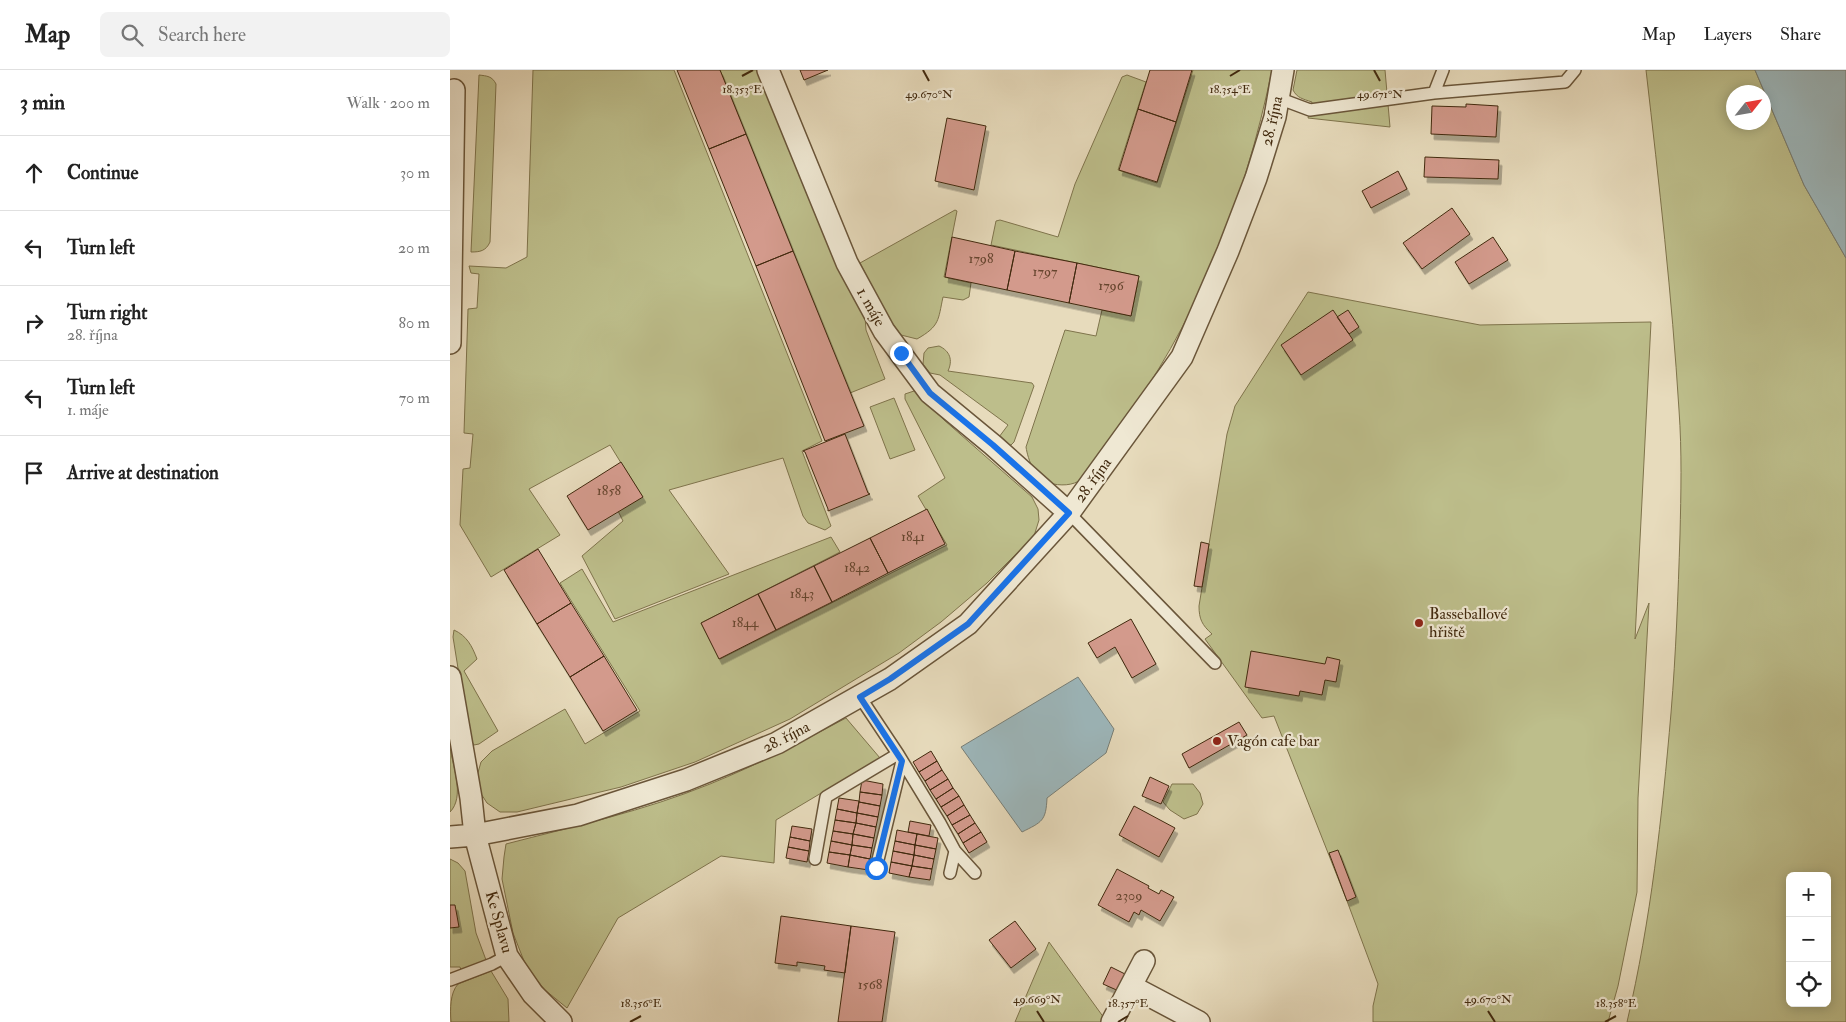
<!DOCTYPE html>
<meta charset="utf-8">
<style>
:root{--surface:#fff;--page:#f2f2f2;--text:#222;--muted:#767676;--line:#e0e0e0}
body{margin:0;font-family:"IM FELL Double Pica",serif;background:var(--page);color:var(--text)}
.controls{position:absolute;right:15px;bottom:15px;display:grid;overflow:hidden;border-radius:8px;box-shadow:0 2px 12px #0003}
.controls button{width:45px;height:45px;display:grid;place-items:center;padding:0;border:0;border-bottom:1px solid var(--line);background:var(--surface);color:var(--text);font:25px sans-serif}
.compass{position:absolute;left:1276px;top:15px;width:45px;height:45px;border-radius:50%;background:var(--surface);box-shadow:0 2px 12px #0003;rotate:59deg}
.stop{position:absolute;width:15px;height:15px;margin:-11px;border:4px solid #1a73e8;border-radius:50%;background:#fff}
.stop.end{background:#1a73e8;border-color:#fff;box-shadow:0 1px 5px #0008}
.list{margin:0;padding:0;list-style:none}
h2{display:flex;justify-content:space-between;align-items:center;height:65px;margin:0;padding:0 20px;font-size:21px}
h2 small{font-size:16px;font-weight:400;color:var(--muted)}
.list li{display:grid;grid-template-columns:32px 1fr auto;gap:15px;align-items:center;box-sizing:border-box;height:75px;padding:0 20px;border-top:1px solid var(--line)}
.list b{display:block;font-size:19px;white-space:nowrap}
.list p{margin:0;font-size:16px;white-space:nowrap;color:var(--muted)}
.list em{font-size:16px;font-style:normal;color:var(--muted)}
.icon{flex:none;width:28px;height:28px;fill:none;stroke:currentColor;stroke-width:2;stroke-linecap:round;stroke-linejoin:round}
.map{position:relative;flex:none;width:1396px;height:952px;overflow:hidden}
header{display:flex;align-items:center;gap:30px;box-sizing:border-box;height:70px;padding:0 25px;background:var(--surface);border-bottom:1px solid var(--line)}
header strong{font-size:24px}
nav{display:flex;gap:28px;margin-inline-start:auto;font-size:18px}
.search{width:350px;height:45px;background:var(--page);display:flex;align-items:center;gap:12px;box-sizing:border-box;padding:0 18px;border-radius:8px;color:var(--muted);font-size:19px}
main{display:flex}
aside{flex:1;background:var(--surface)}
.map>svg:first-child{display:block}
.green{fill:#bdbe8b;stroke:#7f744c;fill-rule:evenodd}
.water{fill:#9db8bd;stroke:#787f77}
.building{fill:#d39a8c;stroke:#41290e;filter:url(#shadow)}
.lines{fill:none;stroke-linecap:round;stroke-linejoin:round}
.service-casing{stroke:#6a563a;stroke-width:14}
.minor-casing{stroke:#6a563a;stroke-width:24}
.service{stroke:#efe8d3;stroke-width:11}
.minor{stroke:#efe8d3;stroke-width:21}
.route{stroke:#1a73e8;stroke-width:6}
.ticks{fill:none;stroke:#41290e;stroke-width:2}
.poi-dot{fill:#8f2418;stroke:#efe8d3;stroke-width:2}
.labels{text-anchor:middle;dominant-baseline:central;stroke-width:4.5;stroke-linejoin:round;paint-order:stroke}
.number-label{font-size:14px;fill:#66452e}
.street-label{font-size:16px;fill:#41290e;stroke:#efe8d3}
.poi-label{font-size:16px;fill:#41290e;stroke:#efe8d3;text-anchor:start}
.ticks-label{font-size:12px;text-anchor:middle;fill:#41290e;stroke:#efe8d3;stroke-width:4.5;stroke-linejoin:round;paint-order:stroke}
</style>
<header>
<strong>Map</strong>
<div class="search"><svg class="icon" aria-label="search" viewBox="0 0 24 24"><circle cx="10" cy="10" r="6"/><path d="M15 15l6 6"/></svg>Search here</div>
<nav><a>Map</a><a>Layers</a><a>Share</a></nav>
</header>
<main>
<aside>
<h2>3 min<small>Walk · 200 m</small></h2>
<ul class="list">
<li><svg class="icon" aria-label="ahead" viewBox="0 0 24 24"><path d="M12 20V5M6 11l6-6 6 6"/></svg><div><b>Continue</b></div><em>30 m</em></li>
<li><svg class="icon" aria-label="left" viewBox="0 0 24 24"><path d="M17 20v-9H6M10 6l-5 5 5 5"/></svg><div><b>Turn left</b></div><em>20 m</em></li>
<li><svg class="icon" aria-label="right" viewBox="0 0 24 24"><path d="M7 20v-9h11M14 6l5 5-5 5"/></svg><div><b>Turn right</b><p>28. října</p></div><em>80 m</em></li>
<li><svg class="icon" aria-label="left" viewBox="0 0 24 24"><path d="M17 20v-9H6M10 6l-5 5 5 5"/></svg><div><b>Turn left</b><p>1. máje</p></div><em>70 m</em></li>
<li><svg class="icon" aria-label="arrive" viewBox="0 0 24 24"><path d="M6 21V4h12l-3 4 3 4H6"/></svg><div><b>Arrive at destination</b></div></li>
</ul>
</aside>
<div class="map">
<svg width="1396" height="952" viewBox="0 0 1396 952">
<defs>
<filter id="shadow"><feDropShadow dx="3" dy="5.5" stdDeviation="0" flood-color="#0004"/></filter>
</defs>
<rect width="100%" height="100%" fill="#e7dbbc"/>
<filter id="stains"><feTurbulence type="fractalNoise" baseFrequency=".004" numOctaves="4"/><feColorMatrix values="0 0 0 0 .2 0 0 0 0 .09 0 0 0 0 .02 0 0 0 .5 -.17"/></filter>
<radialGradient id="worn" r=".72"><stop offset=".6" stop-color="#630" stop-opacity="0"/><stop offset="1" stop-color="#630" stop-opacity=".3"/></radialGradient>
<!-- green -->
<path class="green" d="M83,0H224L372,371L352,381L381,456L375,460L358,453L353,446L333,388L219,420L279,504L165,549L132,486L173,451L168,441L192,427L160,375L79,419L110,465L41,507L10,455L13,399L20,398L23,364L14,363L18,239L27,238L29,204L21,203L19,196L56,198L77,187Z
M270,0H312L415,247L416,260L435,309L400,323Z
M743,0H822C794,135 747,252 666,363C658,374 640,403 632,409C623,416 610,416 599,413C585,409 578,390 576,377L615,260L646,266L652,240L681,246L689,206L541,175L546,151L550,150L608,167L625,114L672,7L677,5L696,12L668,100L707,113Z
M847,0H935L940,57L858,48L862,32C853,29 847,28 843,20Z
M1196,0H1305L1354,115L1396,188V952H1177C1201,850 1212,747 1221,643C1226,583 1228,525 1230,465C1231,423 1232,382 1229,340C1222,226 1209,113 1196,0ZM1284,22H1314V52H1284ZM1340,806H1377V933H1340Z
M29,5C37,6 42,6 46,14L40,172C36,181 30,182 21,182Z
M505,140L507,141L494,207L521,213L519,227L513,230L493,227C488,250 490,256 467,269L451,265L435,243L410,193Z
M858,222L1030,255L1201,252L1185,569L1199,533L1188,728L1187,822L1168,916L1158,952H923V936L928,914L897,831L824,646L812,648L755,569L762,564C752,555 749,549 749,536L777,364L785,336Z
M489,276C500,281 503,290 498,301L582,313L584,316L564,372L561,375L555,376L549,367L558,355L490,305L480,303L473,294L474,283L478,278Z
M467,320L494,350L582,427L588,439L589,450L584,466L537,513L491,552L449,583L340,649L245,692L171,717L67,742H50L37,733L28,719L27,706L31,692L42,681L115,639L135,674L190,641L110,513L132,499L163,552L381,467L390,482L251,553L270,589L497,475L468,426L495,408L455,329V324Z
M444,328L465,380L440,389L420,337Z
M4,560C17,566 22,576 27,589L14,601L48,661L29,674L24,675L19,667L3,567Z
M396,648L430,688L326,750L324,793L271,786L168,848L117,938L95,920L82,904L74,891L63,863L52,809L54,787L56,774C125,756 194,741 260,714C307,695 351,672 396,648Z
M0,678C3,696 15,727 0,742Z
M722,714H743L750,723L753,734L747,744L734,749L720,740L713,732Z
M0,789L8,793L15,801L26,863L36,890L11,900L10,897H0Z
M599,872L657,952H565Z
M41,901L58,929L59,952H1C0,939 0,923 8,914Z"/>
<!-- water -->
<path class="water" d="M1305,0H1396V188L1354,115Z
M628,607L664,659L656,683L597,728C596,751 592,752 572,762L511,677Z"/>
<!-- building -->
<path class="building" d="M227,0H270L296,64L259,79Z
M350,0H378L354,10Z
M700,0H742L726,52L688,39Z
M1016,34L1048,36L1046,67L981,64L982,36L1016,37Z
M688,39L726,52L707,112L669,100Z
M497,48L536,56L524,120L485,111Z
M296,64L343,181L306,196L259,79Z
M975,87L1049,90L1048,109L974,107Z
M948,101L957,119L921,138L912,121Z
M1002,138L1020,164L972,199L953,173Z
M502,167L565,181L557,220L495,207Z
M1043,167L1058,190L1019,214L1005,192Z
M343,181L414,356L375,371L306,196Z
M565,181L627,193L619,233L557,220Z
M627,193L689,206L681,246L619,233Z
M883,240L903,270L851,305L831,275Z
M898,240L909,257L899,264L887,247Z
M395,364L418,423L420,424L378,441V439L355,382L353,381Z
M171,392L193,427L138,460L117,426Z
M477,439L495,474L438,503L420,468Z
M420,468L438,503L382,532L364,496Z
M751,472L759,474L752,517L744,516Z
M88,479L121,533L87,554L54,500Z
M364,496L382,532L326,560L308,524Z
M308,524L326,560L269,589L251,553Z
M121,533L154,586L120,607L87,554Z
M681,549L706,594L682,608L665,577L647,588L638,573Z
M801,581L875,594L877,587L890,590L886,612L875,610L872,625L850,621L849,626L795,617Z
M154,586L187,640L153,661L120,607Z
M789,652L797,665L739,698L732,684Z
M481,681L487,691L469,702L463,692Z
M487,691L492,700L475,711L469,702Z
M492,700L498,709L480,720L475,711Z
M700,707L719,716L711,734L692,726Z
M498,709L503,718L486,729L480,720Z
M412,710L433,714L432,725L410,722Z
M503,718L509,726L491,737L486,729Z
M410,722L432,725L430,736L409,732Z
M509,726L514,735L497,746L491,737Z
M389,728L409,731L407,743L387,739Z
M409,732L430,736L428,747L407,743Z
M514,735L520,745L502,755L497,746Z
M684,736L725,758L709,787L669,765Z
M387,739L407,743L406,753L385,750Z
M407,743L428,747L426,757L406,753Z
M520,745L525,753L508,764L502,755Z
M385,750L406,753L403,764L383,761Z
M460,751L481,755L479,766L458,762Z
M406,753L426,757L424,768L403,764Z
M525,753L531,762L513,773L508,764Z
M342,756L362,759L360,771L340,767Z
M447,760L467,764L465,775L445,771Z
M383,761L403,764L402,775L381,771Z
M531,762L537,772L519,783L513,773Z
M403,764L424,768L422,778L402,775Z
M467,764L488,768L486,779L465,775Z
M340,767L360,771L359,781L338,777Z
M381,771L402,775L400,785L379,782Z
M445,771L465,775L464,785L443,781Z
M402,775L422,778L420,789L400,785Z
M465,775L486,779L484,789L464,785Z
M338,777L359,781L357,792L336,788Z
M888,780L906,827L897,831L879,783Z
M443,781L464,785L462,796L441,792Z
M379,782L400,785L398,797L377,793Z
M400,785L420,789L419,800L398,797Z
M464,785L484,789L482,799L462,796Z
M441,792L462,796L459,807L439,803Z
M462,796L482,799L480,810L459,807Z
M667,799L699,816L698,818L709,824L711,820L724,827L710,851L691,840L689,845L684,842L679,852L648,835Z
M0,835H5L9,857L0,858Z
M331,846L401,856L395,903L374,900L375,896L347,892V896L325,893Z
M565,851L586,879L561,898L539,870Z
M401,856L445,862L432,952H388Z
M661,897L679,906L671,922L653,914Z"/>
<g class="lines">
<defs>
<path id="service" d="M984,23L993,0
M828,28L860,40L984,23L1115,12L1125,0
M619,443L765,593
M410,627L448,684L490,753L505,781L500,803
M505,781L525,803
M365,789L376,727L448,684
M426,798L452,691
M0,910L42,894L57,886"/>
<path id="minor" d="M318,0L397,193L434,261L480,323L543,375L619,443
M0,273L4,20
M0,607L21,728L25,765L57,886L83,924L111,952
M0,767L25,765L128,745L236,710L327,673L440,609L518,554L619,443L732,287L778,181L806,108L825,47L833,0
M681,916L749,952
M662,952L694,891"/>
</defs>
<!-- service casing -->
<use href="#service" class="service-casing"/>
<!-- minor casing -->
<use href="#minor" class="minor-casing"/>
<!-- service -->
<use href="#service" class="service"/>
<!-- minor -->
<use href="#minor" class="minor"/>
</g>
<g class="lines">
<!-- route -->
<path class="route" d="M426,798L452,691L410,627L440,609L518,554L619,443L543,375L480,323L451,283"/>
</g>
<!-- ticks -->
<path class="ticks" d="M473,0L479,11M924,0L930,11M292,6L303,0M780,6L790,0M587,941L594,952M1038,941L1045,952M180,952L191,946M668,952L678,946M1155,952L1166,946"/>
<!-- markers -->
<g class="poi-dot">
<circle cx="969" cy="553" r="5"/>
<circle cx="767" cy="671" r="5"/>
</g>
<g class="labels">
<!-- number labels -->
<g class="number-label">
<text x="531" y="188">1798</text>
<text x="595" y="201">1797</text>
<text x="661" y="215">1796</text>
<text x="159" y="420">1858</text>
<text x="463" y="466">1841</text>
<text x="407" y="497">1842</text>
<text x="352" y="523">1843</text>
<text x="295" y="552">1844</text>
<text x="679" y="825">2309</text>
<text x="420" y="914">1568</text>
</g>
<!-- street labels -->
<g class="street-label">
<text transform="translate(822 51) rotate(-77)">28. října</text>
<text transform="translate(421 237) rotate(61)">1. máje</text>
<text transform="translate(643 410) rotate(-54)">28. října</text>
<text transform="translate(336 667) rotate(-27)">28. října</text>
<text transform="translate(49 852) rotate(74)">Ke Splavu</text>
</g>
<!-- poi labels -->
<g class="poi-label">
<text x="979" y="544">Basseballové<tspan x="979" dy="18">hřiště</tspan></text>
<text x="777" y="671">Vagón cafe bar</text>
</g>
</g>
<g class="ticks-label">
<text x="292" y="23">18.353°E</text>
<text x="780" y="23">18.354°E</text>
<text x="479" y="28">49.670°N</text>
<text x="930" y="28">49.671°N</text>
<text x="587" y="933">49.669°N</text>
<text x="1038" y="933">49.670°N</text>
<text x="191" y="937">18.356°E</text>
<text x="678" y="937">18.357°E</text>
<text x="1166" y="937">18.358°E</text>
</g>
<rect width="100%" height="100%" filter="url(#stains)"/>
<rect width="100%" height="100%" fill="url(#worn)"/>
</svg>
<div class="controls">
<button>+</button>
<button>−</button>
<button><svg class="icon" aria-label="locate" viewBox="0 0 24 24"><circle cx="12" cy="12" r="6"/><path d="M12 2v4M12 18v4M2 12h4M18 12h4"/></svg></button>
</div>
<svg class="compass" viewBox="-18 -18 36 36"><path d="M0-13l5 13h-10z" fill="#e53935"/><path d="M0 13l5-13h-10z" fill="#767676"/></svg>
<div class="stop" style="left:426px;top:798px"></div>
<div class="stop end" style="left:451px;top:283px"></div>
</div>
</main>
